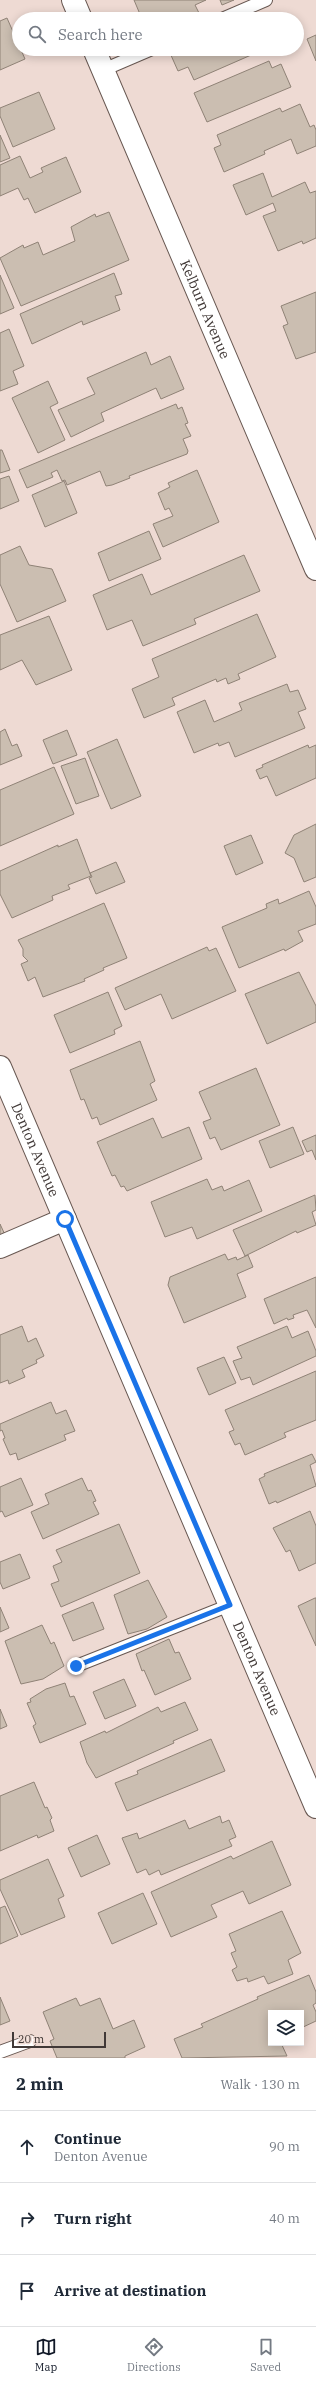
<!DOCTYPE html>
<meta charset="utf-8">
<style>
:root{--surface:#fff;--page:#f6f6f7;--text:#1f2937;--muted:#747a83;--line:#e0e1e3;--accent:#111827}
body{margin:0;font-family:"IBM Plex Serif",serif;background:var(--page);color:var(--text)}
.controls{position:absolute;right:12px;bottom:12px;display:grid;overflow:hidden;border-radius:0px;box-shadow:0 2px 10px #0003}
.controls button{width:36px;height:36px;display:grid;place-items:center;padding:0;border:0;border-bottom:1px solid var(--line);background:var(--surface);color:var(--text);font:20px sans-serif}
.scale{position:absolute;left:12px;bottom:10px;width:94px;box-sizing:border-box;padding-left:4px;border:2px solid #413937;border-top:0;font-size:11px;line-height:14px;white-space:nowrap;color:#413937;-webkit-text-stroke:3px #eedad3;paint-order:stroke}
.stop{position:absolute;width:12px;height:12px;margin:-9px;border:3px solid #1a73e8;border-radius:50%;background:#fff}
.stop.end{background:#1a73e8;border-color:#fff;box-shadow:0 1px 4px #0008}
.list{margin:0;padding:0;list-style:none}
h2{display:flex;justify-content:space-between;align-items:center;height:52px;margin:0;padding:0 16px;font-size:17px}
h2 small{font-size:13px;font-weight:400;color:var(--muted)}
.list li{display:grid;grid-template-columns:26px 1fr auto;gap:12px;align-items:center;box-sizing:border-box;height:72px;padding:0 16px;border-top:1px solid var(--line)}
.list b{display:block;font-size:15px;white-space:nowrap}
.list p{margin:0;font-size:13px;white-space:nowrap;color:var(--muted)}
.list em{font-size:13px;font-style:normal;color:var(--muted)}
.icon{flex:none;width:22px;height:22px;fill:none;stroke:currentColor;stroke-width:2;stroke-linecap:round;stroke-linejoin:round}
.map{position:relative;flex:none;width:316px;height:2058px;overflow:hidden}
.search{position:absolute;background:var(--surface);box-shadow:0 2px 10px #0003;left:12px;right:12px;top:12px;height:44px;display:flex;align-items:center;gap:10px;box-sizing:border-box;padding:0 14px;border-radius:22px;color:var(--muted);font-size:15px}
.sheet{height:268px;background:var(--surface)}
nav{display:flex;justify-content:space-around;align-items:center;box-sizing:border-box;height:56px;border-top:1px solid var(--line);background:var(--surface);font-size:11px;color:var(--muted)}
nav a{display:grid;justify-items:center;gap:2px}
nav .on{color:var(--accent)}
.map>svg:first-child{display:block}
.building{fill:#cbbeb1;stroke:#8f8276}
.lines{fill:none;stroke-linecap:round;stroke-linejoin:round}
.lane-casing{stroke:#685852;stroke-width:14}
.street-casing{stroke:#685852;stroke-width:24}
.lane{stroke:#fff;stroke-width:12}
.street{stroke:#fff;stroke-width:22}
.route{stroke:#1a73e8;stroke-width:5}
.labels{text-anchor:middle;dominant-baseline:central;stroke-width:3;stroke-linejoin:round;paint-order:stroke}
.street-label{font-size:14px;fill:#413937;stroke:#eedad3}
</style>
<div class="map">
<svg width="316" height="2058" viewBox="0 0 316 2058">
<rect width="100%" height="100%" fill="#eedad3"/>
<!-- building -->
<path class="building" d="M134,0H206L195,5L200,15L190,19H142Z
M220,0H234L222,5Z
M7,18L25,59L0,70V21Z
M316,35V61L307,39Z
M178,49H257L258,52L194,80L188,67L178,71L170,53Z
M269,61L272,68L281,64L291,87L207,122L194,93Z
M39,92L55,129L13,147L0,116V108Z
M300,104L310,127L314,125L316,130V146L297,154L291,139L264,151L265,154L224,172L214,148L221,145L217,135L280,108L282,112Z
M0,135L10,158L0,162Z
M20,156L30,178L43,172L41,168L66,157L81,192L35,213L28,198L24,200L18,188L0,196V165Z
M263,173L272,197L305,182L310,193L316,191V238L303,244L302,241L278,251L263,216L276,211L273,203L246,215L233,185Z
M109,212L129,260L21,306L0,258L23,245L24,248L38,242L43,255L75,241L71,227L95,214L96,217Z
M114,273L122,294L115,296L120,310L83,325L82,321L32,344L20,314Z
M0,275L14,308L0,314Z
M316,292V352L296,359L283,326L288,324L281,306Z
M9,329L24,366L13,371L18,384L0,391V333Z
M146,352L151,365L170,356L184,389L161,399L156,388L101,413L104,421L71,437L58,410L95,394L87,378Z
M48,381L58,403L50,407L65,440L38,453L12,398Z
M176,404L178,409L182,407L188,423L185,424L191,436L183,439L188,451L187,454L129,476L130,478L112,485L106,486L100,471L67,485L65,480L62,481L57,470L51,473L53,477L27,488L19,470Z
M0,450H2L10,470L0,473Z
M197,470L219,522L163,547L153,524L173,516L169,508L165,510L158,493L170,487L168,483Z
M9,476L19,501L0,509V479Z
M64,481L77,513L45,527L32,495Z
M149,531L161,559L109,581L98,553Z
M20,546L29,565L52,569L66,601L17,622L0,584V555Z
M244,555L260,591L194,619L196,624L143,646L132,620L107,630L93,595L142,574L151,595Z
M257,614L276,657L238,674L240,679L228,684L226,678L217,682L216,679L172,698L175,705L144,718L132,689L159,677L152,659Z
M49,616L72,670L36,685L22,660L0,670V635Z
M287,684L290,692L298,690L306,709L298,712L305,728L235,757L229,742L219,746L218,743L194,753L177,712L205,700L214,722L242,710L239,703Z
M5,729L12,746L17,744L22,756L0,765V732Z
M67,730L77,755L53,764L43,740Z
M117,739L141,796L111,809L87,752Z
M308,745L309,748L316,745V778L276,796L267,776L260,779L256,770L263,767L262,765Z
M85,758L99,796L76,804L61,766Z
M54,767L74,814L0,846V790Z
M316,824V877L304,882L294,858L285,853L294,835Z
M251,835L263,863L236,875L224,846Z
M77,839L91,876L68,885L70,889L52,896L53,900L12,918L0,894V871L58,845V847Z
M116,862L125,882L96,894L89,878L92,877L90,873Z
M309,891L316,907V924L298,931L303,941L285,951L284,949L239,968L222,927L267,908L266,904L278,899L279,904Z
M104,903L127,958L103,968L104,970L84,979L85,981L43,997L35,977L28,981L21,964L28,961L23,956V949L18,940Z
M207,947L209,951L216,948L236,991L172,1019L161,994L125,1010L115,988Z
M299,972L316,1006V1022L267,1044L245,994Z
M108,992L122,1026L114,1030L115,1034L70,1053L54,1015Z
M140,1041L155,1081L150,1084L157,1100L100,1125L97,1117L92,1119L84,1099L81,1100L70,1070Z
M256,1068L280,1125L221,1150L215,1137L210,1139L203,1122L211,1119L199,1092Z
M153,1118L162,1138L189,1127L202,1159L127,1191L124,1186L121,1187L115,1175L112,1176L97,1142Z
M293,1127L304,1154L270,1168L259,1141Z
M316,1135V1160L312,1150L307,1152L302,1141Z
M207,1179L212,1190L222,1186L224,1191L249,1180L262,1211L197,1239L192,1227L165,1237L151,1202Z
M315,1195L316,1210L312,1212L316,1225L297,1233L296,1231L245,1256L233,1230Z
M0,1224L7,1239L0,1242Z
M225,1254L228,1260L236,1257L237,1260L248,1255L253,1267L237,1274L246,1297L184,1323L168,1285L170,1277Z
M316,1277V1328L307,1310L293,1315L294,1318L288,1320L287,1318L274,1324L264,1299Z
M22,1326L28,1342L36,1338L44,1356L36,1360L37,1363L22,1370L25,1377L9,1384L8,1380L0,1383V1335Z
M287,1326L292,1338L308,1331L316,1351V1356L253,1385L250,1377L241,1380L233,1361L242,1358L237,1347Z
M224,1357L236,1383L209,1395L197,1368Z
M316,1371V1420L284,1433L286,1437L245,1455L240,1443L235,1445L229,1432L234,1430L225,1410Z
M51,1402L56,1414L66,1410L75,1431L64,1435L66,1440L18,1460L16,1453L10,1455L3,1439L5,1438L2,1430L0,1431V1424Z
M312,1454L316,1462L310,1465L316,1486L277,1503L276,1501L269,1504L259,1479L265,1476L264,1474Z
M21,1478L33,1505L5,1517L2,1511L0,1512V1487Z
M82,1478L88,1491L91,1490L96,1501L93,1502L99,1514L43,1539L31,1512L49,1504L45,1494Z
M310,1511L316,1526V1563L299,1571L290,1550L286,1552L273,1528Z
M119,1524L140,1573L61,1607L51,1584L59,1581L53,1566L62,1562L56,1550Z
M20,1554L30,1578L3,1589L0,1582V1562Z
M148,1580L167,1617L147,1629L128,1634L114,1595Z
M315,1598H316V1646L298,1606Z
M93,1602L104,1629L73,1641L62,1615Z
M0,1607L9,1628L0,1632Z
M42,1625L51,1644L54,1642L64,1666L43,1679L21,1684L5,1641Z
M169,1639L175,1653L179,1652L191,1679L155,1695L144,1670L142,1671L136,1654Z
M124,1679L136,1706L105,1719L93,1692Z
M65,1683L70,1697L74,1696L86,1724L40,1743L33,1726L36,1724L27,1703L31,1702L30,1699L46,1689Z
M185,1702L198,1730L173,1741L174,1743L96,1778L87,1763L80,1742L105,1731L106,1733L158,1707L161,1712Z
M0,1709L7,1726L0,1729Z
M211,1739L225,1771L127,1811L115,1783L138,1774L137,1771Z
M34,1782L45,1808L47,1807L52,1818L50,1820L54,1831L38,1838L37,1835L0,1851V1796Z
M220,1816L222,1823L229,1820L236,1837L229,1840L232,1846L161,1875L159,1870L149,1875L146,1869L137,1873L122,1838L137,1833L139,1839L185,1820L189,1829Z
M97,1835L110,1864L81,1877L68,1848Z
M272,1841L291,1885L249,1904L243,1891L211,1905L217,1917L171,1937L151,1892L231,1856L233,1859Z
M48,1859L64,1896L58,1899L65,1917L21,1935L0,1889V1880Z
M143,1893L157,1924L112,1944L98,1913Z
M5,1906L18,1936L0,1944V1908Z
M282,1911L301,1953L288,1960L293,1974L268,1984L264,1976L248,1982L247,1978L237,1981L232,1970L237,1967L231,1953L236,1951L229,1934Z
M309,1975L316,1992V2003L313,2005L316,2012V2021L301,2028V2013H271V2043H281L287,2056L182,2058L174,2039L203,2027L201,2024L258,1999L257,1997Z
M0,1997L10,2021L0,2025Z
M76,1998L80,2006L100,1998L113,2029L134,2020L145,2047L125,2056V2058H57L50,2041L54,2039L43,2012Z"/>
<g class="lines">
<defs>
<path id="lane" d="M222,19L266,0
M103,70L152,49
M76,1666L230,1605
M0,2052L30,2041"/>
<g id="street">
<path d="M73,0L81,19"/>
<path id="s1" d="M94,49L316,569"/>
<path id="s2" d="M0,1067L316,1807"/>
<path d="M0,1247L65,1219"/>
</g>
</defs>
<!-- lane casing -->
<use href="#lane" class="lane-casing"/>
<!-- street casing -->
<use href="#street" class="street-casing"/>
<!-- lane -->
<use href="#lane" class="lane"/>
<!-- street -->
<use href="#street" class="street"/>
</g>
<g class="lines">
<!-- route -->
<path class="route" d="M65,1219L230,1605L76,1666"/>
</g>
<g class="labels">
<!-- street labels -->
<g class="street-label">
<text stroke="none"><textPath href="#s1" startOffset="283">Kelburn Avenue</textPath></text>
<text stroke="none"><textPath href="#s2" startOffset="90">Denton Avenue</textPath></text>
<text stroke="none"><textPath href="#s2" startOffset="654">Denton Avenue</textPath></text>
</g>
</g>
</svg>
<div class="controls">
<button><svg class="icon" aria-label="layers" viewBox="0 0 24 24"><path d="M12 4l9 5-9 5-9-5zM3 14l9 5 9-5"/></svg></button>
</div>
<div class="scale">20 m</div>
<div class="stop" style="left:65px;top:1219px"></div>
<div class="stop end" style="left:76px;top:1666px"></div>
<div class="search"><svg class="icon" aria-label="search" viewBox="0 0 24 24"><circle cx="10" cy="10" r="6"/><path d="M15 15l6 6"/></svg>Search here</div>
</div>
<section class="sheet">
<h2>2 min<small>Walk · 130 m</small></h2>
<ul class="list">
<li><svg class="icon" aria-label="ahead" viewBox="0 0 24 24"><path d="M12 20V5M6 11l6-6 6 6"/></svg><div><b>Continue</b><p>Denton Avenue</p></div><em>90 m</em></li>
<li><svg class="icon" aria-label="right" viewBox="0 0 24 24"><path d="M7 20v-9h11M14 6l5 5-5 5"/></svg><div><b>Turn right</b></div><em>40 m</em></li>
<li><svg class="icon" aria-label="arrive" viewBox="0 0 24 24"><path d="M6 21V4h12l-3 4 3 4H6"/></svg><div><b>Arrive at destination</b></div></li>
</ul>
</section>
<nav>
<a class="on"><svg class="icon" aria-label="map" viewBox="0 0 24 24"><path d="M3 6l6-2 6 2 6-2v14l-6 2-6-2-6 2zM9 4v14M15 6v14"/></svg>Map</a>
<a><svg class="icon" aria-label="directions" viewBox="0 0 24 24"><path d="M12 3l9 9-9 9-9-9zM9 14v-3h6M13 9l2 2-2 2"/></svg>Directions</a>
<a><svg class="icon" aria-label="saved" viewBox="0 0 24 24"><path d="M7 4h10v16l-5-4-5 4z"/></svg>Saved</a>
</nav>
